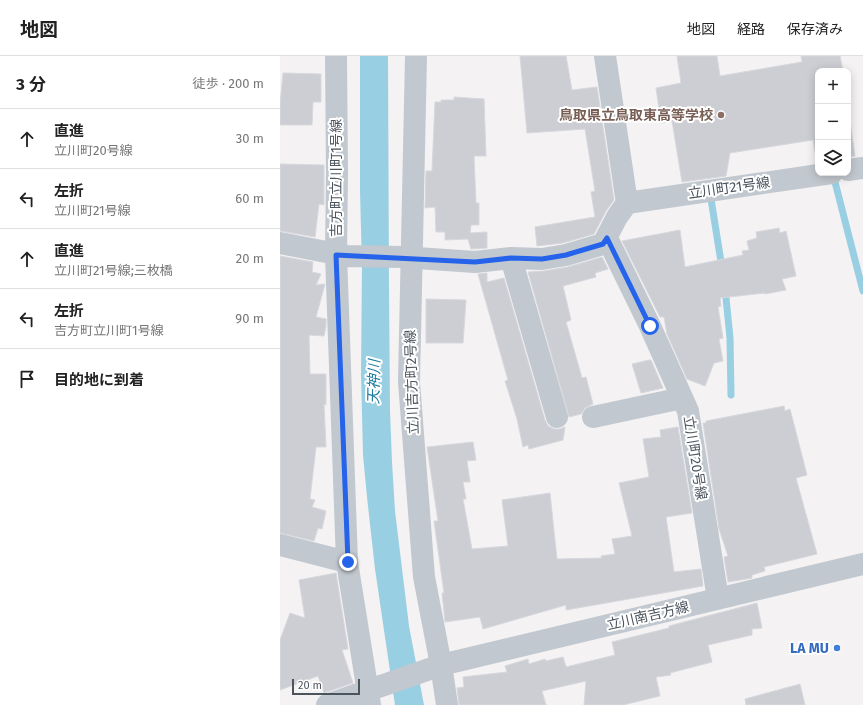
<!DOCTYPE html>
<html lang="ja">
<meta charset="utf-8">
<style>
:root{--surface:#fff;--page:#f6f6f6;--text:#222;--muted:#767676;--line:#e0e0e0}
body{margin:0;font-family:"Fira Sans","Noto Sans JP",sans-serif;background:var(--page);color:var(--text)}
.controls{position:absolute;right:12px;top:12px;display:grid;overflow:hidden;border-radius:8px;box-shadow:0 2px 10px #0003}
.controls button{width:36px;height:36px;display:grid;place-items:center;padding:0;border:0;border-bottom:1px solid var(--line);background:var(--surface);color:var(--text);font:20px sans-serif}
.scale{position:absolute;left:12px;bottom:10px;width:68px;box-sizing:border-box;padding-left:4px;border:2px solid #4c545e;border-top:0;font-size:11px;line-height:14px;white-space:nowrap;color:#4c545e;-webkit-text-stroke:3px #fff;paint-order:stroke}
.stop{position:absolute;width:12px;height:12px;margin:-9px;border:3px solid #2563eb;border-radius:50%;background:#fff}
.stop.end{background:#2563eb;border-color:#fff;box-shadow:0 1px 4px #0008}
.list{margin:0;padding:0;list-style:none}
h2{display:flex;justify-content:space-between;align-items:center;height:52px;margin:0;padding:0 16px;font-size:17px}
h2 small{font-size:13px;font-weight:400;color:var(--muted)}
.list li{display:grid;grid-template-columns:26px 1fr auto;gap:12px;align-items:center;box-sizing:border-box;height:60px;padding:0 16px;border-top:1px solid var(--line)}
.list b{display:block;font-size:15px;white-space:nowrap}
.list p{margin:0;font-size:13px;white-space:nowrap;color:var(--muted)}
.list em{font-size:13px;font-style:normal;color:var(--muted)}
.icon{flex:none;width:22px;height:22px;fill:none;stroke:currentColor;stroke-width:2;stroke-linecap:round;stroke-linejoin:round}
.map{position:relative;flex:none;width:583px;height:649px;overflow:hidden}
header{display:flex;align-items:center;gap:24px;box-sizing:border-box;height:56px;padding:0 20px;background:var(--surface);border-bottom:1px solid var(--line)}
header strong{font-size:19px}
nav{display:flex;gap:22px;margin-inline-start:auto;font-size:14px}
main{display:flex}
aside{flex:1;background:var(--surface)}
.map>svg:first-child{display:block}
.water{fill:#99cfe3}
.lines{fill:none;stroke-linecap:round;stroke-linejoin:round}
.stream{stroke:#99cfe3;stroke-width:7}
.building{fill:#cdced4;stroke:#d7d8dd}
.minor{stroke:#c2c8cf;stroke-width:22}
.route{stroke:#2563eb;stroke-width:5}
.education-dot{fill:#8d6e63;stroke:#fff;stroke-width:1.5}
.shop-dot{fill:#3f7fe0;stroke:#fff;stroke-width:1.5}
.labels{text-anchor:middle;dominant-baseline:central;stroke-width:4;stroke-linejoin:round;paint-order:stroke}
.education-label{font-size:14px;font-weight:bold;fill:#785e54;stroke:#fff;text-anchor:end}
.street-label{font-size:14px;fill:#4c545e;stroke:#fff}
.shop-label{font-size:14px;font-weight:bold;fill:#366cbe;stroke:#fff;text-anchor:end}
.water-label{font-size:15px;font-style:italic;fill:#1d7b9f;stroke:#fff}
</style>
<header>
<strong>地図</strong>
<nav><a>地図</a><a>経路</a><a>保存済み</a></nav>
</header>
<main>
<aside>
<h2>3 分<small>徒歩 · 200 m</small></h2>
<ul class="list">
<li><svg class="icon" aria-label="ahead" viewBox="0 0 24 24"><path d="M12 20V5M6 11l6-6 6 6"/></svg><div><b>直進</b><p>立川町20号線</p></div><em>30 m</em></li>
<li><svg class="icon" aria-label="left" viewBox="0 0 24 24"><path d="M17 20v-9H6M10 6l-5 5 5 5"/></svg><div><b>左折</b><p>立川町21号線</p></div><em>60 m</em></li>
<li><svg class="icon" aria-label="ahead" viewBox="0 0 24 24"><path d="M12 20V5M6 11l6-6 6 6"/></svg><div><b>直進</b><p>立川町21号線;三枚橋</p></div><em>20 m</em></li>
<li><svg class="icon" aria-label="left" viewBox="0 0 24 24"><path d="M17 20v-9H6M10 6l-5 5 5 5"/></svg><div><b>左折</b><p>吉方町立川町1号線</p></div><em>90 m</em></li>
<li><svg class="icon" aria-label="arrive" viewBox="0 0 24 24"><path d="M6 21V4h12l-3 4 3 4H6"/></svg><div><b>目的地に到着</b></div></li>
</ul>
</aside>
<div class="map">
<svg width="583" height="649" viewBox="0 0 583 649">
<rect width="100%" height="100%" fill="#f4f2f2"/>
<!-- water -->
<path class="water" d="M80,0H108L109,232L110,355L112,406L115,455L129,570L144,649H115L95,513L87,441L83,399L81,318L82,210L80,135Z"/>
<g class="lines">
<!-- stream -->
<path class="stream" d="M555,126L583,235
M431,143L442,212
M445,232L450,282L451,339"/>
</g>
<!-- building -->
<path class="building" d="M240,0H286L292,34L317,31L334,144L326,155L314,178L283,187L257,190L255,171L315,161L311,136L315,135L305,73L247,77Z
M397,0H437L440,20L522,6L521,0H560L563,15H538V106L537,107L533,84L450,97L446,120L402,126L392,65L381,67L376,32L401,27Z
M3,17L41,18V46H33L32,69H0V48Z
M174,41L204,43L206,100H194L196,147H199V169H191L190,177L207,176V192L191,193L188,183L165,184V176H156L155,151L145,152L146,115H152L155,46H161V44H174Z
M568,52L575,100L568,101Z
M0,108L44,109V149L39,148L35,181L0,175Z
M499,172L500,177L506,175L516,220L502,223L506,234L485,238V237L440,242L441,250L438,251L443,282L439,283L443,305L434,307L425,330L407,323L387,278L384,261H380L342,185L400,174L405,211L463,199L462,195L469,194L467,185L477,182L476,176Z
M0,200L33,206L32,216L41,218L36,229L45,228L36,261L46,263V270L44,280L29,279L30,318H46V349L44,348L46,391H36L30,443L35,444L32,451L46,455L42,473L38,472L34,485L0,477Z
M322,201L328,213L315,217L316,221L283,230L291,264L286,266L302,322L306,321L313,348L305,352L301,358L289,361L248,216L264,215L288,211Z
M207,217V226L224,222L265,364L268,370L274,373H280L285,371L283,384L249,393L248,389L243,391L237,363L225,325L228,324L198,218Z
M146,243L186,244L183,287H146Z
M369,304H371L383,332L361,337L352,308Z
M504,350L505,355L510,353L527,419L516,422L537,498L484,511L485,515L472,519V522L448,526L444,501L448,500L439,473L423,367H426V365Z
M398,371L412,457L386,461L394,516L421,513L423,530L286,554V549L203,573L200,561L165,566L162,537H164L154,465H158L147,391L193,386L196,404L187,405L190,426H183L186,443H183L192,493L228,490L222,444L270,437L277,503L322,502L321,500L335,498L332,483L352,480L339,427L369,421L363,383L381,381L380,374Z
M56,517L68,593L62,594L73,627L44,637L38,620L0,634V584L10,557L25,562L19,524Z
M477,547L482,572L472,573V579L428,589L432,606L390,617L391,619L376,621L380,640L343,649H304L306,625L262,635L266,649H179L177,632L184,631L183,621L227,616L225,610L248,603L249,608L265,603L266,605L283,601L286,611L335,599L332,586L389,572V570Z
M520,628L525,649H466L465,643Z"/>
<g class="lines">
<!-- minor -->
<path class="minor" d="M56,0L57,118L56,199L67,506L90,649
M136,0L129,326L144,521L161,609L167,649
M325,0L347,147
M568,114L583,112
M347,147L552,117
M327,182L370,270L408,355L438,543
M0,187L67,200L122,201L195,206L231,202L262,203L286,199L323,188L337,161L347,147
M231,202L277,361
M313,361L402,342
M0,489L67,506
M47,649L161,609L583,508"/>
</g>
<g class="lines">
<!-- route -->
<path class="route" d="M68,506L56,199L195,206L231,202L262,203L286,199L323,188L327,182L370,270"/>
</g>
<!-- markers -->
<circle class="education-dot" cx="441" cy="59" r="4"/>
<circle class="shop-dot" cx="557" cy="592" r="4"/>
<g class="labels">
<!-- education labels -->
<g class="education-label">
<text x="433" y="59">鳥取県立鳥取東高等学校</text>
</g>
<!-- street labels -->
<g class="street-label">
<text transform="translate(56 122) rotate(-90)">吉方町立川町1号線</text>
<text transform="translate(449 132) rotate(-8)">立川町21号線</text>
<text transform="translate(132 326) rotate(-92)">立川吉方町2号線</text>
<text transform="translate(415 402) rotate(81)">立川町20号線</text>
<text transform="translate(368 560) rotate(-13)">立川南吉方線</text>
</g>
<!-- shop labels -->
<g class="shop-label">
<text x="549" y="592">LA MU</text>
</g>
<!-- water labels -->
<g class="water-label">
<text transform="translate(94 326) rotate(-89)">天神川</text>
</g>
</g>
</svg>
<div class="controls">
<button>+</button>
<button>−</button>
<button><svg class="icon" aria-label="layers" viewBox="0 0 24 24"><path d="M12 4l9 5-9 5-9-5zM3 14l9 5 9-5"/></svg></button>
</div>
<div class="scale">20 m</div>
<div class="stop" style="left:370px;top:270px"></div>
<div class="stop end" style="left:68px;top:506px"></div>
</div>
</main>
